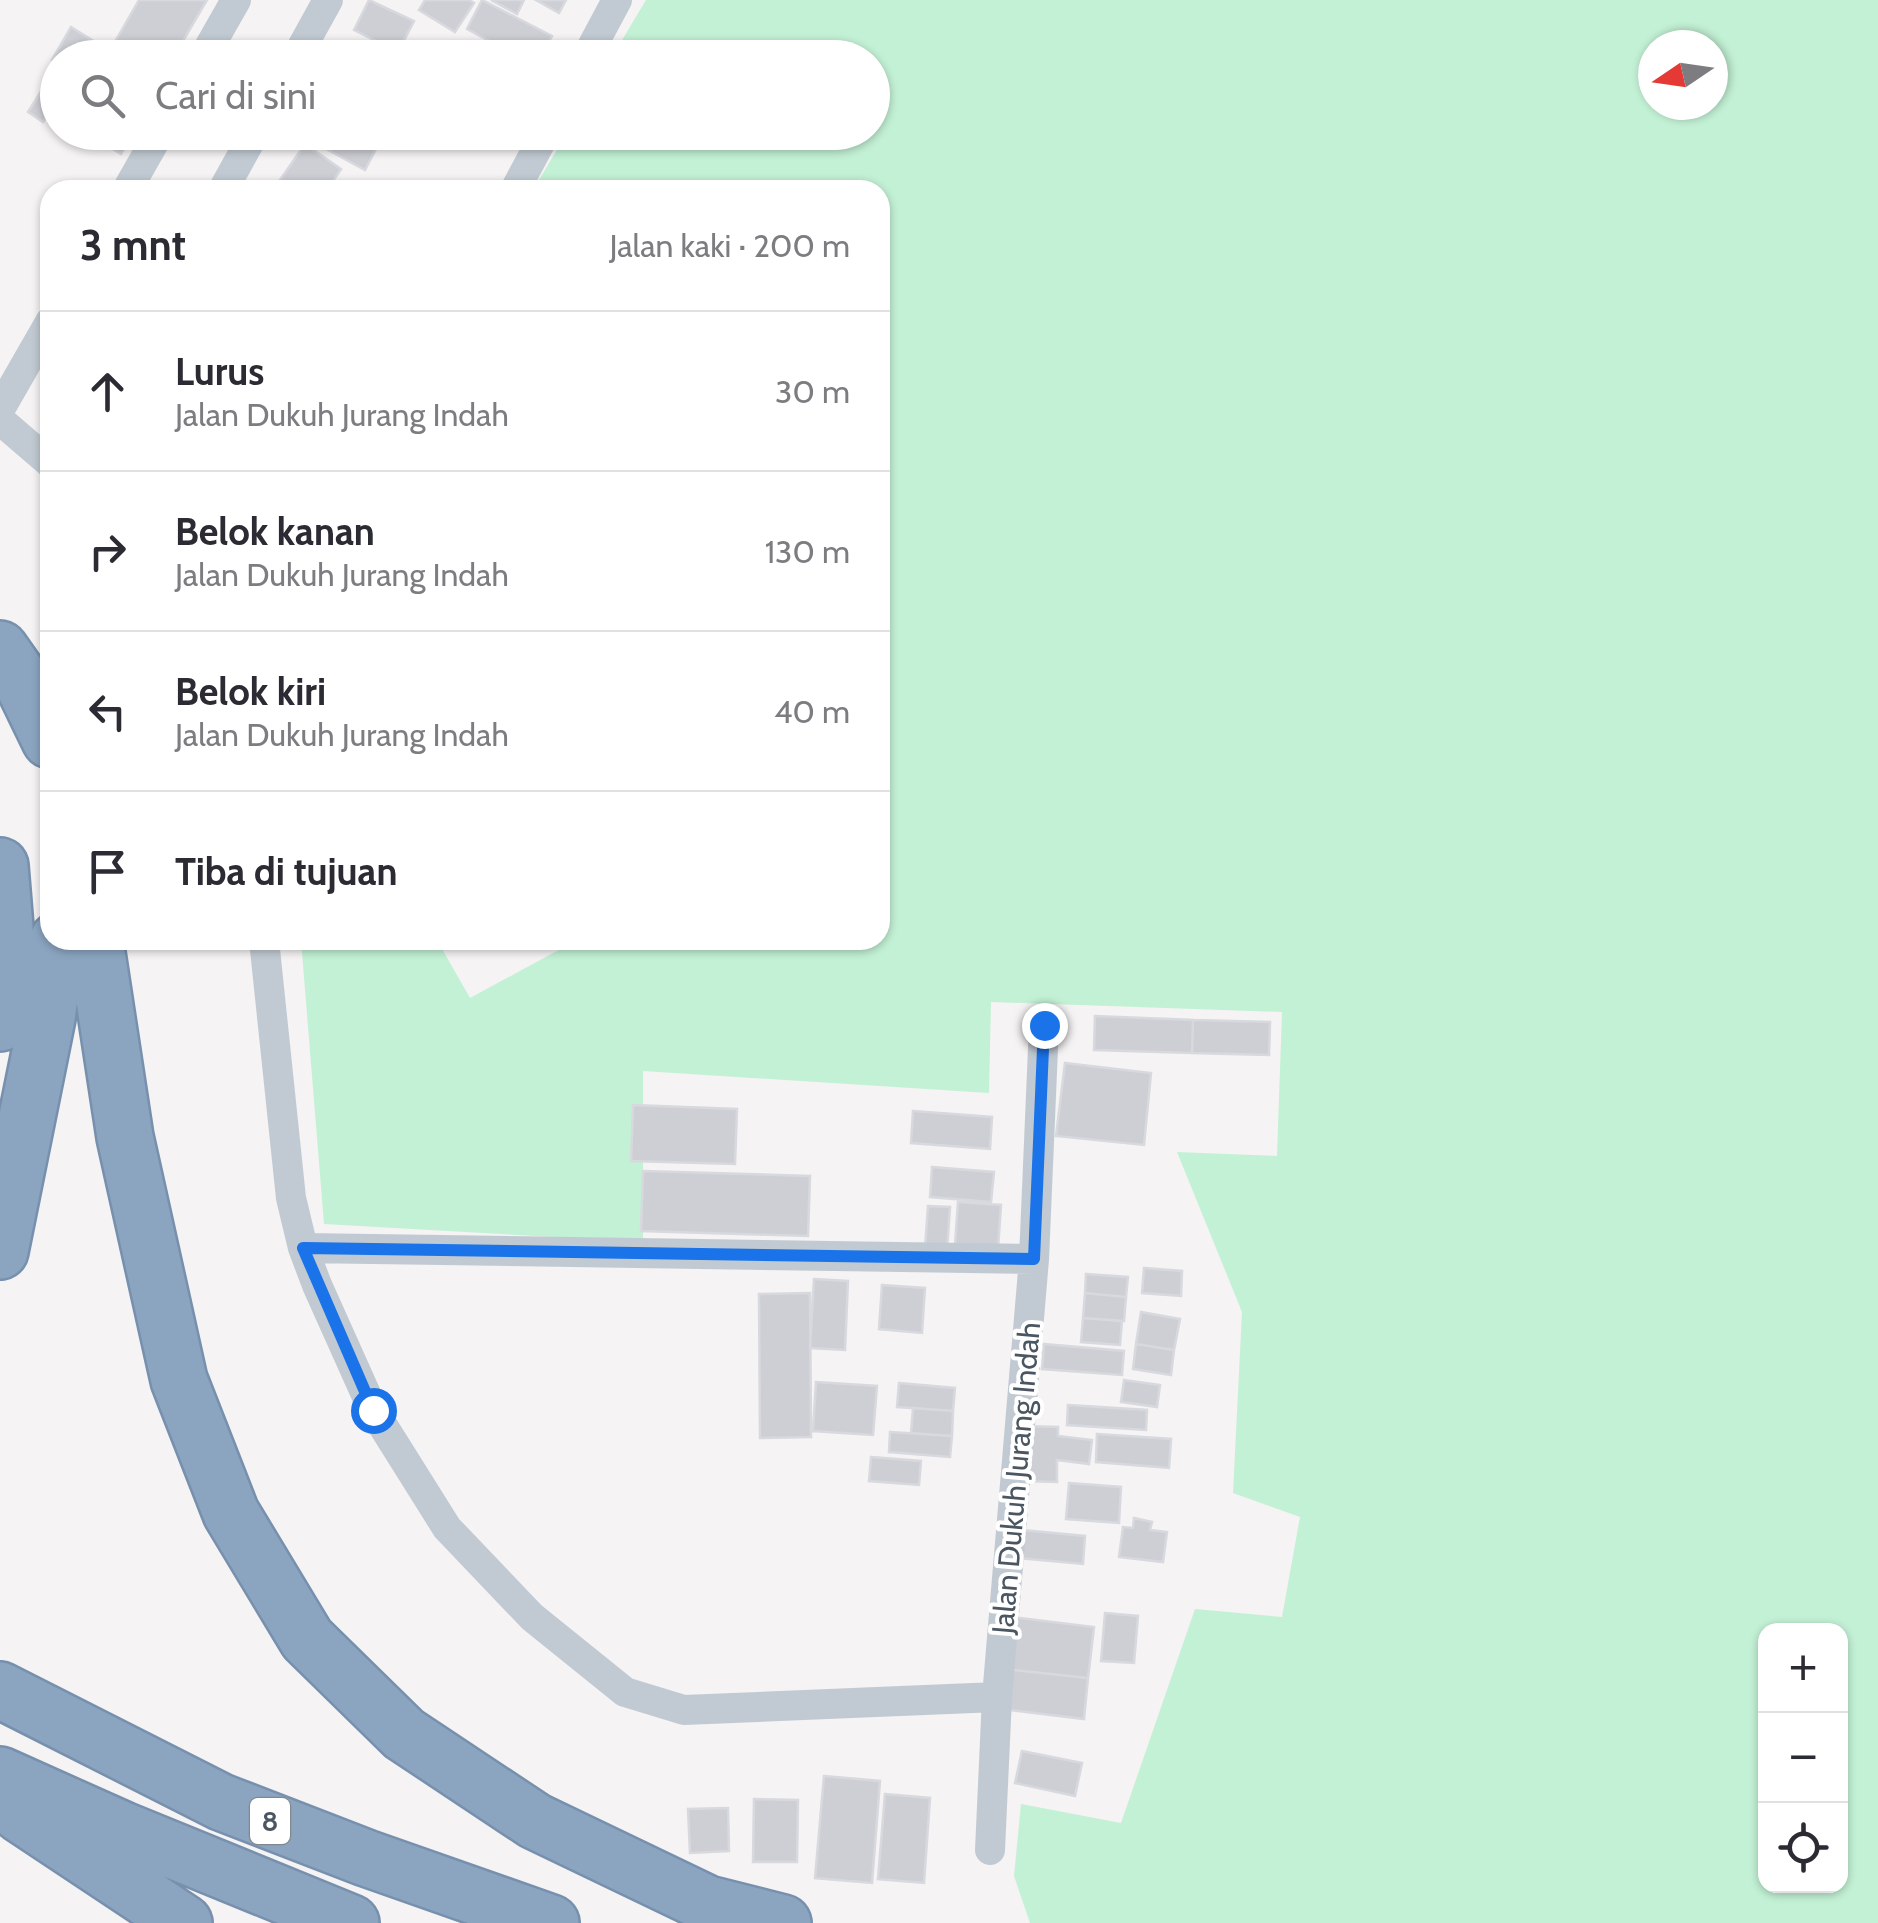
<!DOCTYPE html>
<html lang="id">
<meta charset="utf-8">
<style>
:root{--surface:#fff;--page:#f7f7f7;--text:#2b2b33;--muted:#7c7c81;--line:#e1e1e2}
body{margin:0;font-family:Cabin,sans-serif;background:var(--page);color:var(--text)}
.controls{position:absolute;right:30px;bottom:30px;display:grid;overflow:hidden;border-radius:20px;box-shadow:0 2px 8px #0004}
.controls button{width:90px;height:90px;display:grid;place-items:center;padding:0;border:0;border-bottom:2px solid var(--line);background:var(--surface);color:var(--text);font:50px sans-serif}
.compass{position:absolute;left:1638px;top:30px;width:90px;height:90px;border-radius:50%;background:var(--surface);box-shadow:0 2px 8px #0004;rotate:257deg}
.stop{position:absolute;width:30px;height:30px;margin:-22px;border:8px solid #1a73e8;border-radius:50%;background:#fff}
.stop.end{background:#1a73e8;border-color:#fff;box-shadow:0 2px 10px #0008}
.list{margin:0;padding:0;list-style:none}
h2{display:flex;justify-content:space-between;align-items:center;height:130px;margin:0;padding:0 40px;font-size:42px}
h2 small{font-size:32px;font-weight:400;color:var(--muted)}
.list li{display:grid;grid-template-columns:65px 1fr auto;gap:30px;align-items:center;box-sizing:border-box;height:160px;padding:0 40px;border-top:2px solid var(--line)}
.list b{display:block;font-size:38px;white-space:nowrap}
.list p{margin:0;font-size:32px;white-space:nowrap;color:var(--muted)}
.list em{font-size:32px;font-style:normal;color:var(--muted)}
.icon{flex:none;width:55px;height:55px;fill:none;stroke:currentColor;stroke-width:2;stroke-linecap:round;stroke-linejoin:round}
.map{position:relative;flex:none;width:1878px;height:1923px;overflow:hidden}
.search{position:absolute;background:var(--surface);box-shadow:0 2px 8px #0004;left:40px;top:40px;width:850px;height:110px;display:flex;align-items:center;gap:25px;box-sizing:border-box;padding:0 35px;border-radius:55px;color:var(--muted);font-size:38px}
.panel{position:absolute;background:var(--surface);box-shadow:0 2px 8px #0004;left:40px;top:180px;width:850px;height:770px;border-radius:30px}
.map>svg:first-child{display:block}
.green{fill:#c3f1d5;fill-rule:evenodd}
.building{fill:#cdcfd5;stroke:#d7d9de;stroke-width:2.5}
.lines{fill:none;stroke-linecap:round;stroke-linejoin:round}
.highway-casing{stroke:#7690ad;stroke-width:60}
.street{stroke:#c1cad2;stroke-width:30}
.highway{stroke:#8ba5c1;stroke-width:55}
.route{stroke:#1a73e8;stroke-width:12}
.labels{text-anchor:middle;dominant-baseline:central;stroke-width:8;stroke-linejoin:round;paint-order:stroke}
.shield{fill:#fff;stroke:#808990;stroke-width:2.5}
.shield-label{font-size:28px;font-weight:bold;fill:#4a5661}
.street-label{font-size:30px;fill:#4a5661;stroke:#fff}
</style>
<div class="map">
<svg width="1878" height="1923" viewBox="0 0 1878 1923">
<rect width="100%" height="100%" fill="#f5f3f3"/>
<!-- green -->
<path class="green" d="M646,0H1878V1923H1030L1014,1876L1021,1804L1121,1823L1195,1609L1282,1617L1300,1517L1233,1493L1242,1312L1177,1152L1277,1156L1282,1012L991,1002L989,1093L643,1071V1242L324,1224L301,940H437L470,998L577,940H880V190H533L567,133L872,132V58L612,57ZM1653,45H1713V105H1653ZM1766,1630H1840V1886H1766Z"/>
<!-- building -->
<path class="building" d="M139,0H207L173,58H143L116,40Z
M369,0L414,21L398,52L354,30Z
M425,0H469L474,3L455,32L419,10Z
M482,0L552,36L541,58H521L467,29Z
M491,0H524L517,14Z
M536,0H566L559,13Z
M71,27L97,43L121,58H58V63L52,60Z
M47,82L58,89V100L43,122L28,112Z
M85,132H134L121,154Z
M359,132L358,136L377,147L365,170L297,133Z
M305,144L341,169L327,190H273Z
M1095,1016L1193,1020L1192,1053L1094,1050Z
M1193,1020L1270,1022L1269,1055L1192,1053Z
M1065,1063L1151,1073L1144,1145L1056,1136Z
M633,1105L737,1109L735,1164L631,1161Z
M913,1111L992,1117L990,1149L911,1143Z
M932,1167L994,1172L991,1202L930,1197Z
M643,1171L810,1176L808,1236L641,1231Z
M958,1202L1001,1205L998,1249L955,1245Z
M928,1206L950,1207L947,1251L925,1249Z
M1144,1268L1182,1271L1181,1296L1142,1293Z
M1086,1274L1128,1277L1126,1297L1085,1293Z
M814,1279L848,1281L845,1350L810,1348Z
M882,1285L925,1288L922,1333L879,1329Z
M810,1293L811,1437L760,1438L759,1294Z
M1085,1293L1126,1297L1124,1321L1083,1318Z
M1141,1312L1180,1319L1174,1350L1136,1344Z
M1083,1318L1122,1321L1120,1345L1081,1342Z
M1044,1344L1124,1351L1122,1375L1042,1369Z
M1136,1344L1174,1350L1171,1375L1133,1369Z
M1124,1380L1160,1385L1157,1407L1121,1402Z
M816,1382L877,1386L873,1435L813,1431Z
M899,1383L955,1388L953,1411L897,1407Z
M1068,1405L1147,1410L1146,1430L1067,1425Z
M913,1408L953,1411L952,1436L911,1433Z
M1024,1426L1058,1427V1436L1092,1440L1089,1464L1057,1460V1482L1023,1481Z
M890,1432L952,1436L950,1457L889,1452Z
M1097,1434L1171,1439L1169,1468L1096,1462Z
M871,1457L921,1461L919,1485L869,1481Z
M1069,1483L1121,1487L1119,1523L1066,1519Z
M1134,1518L1152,1522L1150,1530L1167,1532L1163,1562L1119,1557L1123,1527L1133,1528Z
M1022,1530L1085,1536L1083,1564L1019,1558Z
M1105,1613L1138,1616L1134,1663L1101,1661Z
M1011,1617L1094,1627L1088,1678L1005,1669Z
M1005,1669L1088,1678L1084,1719L1001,1709Z
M1022,1751L1082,1763L1075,1796L1015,1783Z
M824,1776L880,1781L872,1883L815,1878Z
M885,1794L930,1798L924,1883L878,1879Z
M754,1799L798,1800L797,1862H753Z
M728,1808L729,1851L690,1853L688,1809Z"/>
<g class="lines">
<defs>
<path id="highway" d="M0,649L19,676L50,740
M0,866L5,927L0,937
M95,940L125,1137L179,1380L231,1513L307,1639L404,1734L535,1821L708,1904L783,1923
M0,1023L5,927
M0,1251L47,1018L58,940
M0,1690L221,1802L366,1858L551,1923
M0,1775L123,1830L351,1923
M20,1814L184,1923"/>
</defs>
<!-- highway casing -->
<use href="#highway" class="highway-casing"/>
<!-- street -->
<path class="street" d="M203,58L236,0
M296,58L328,0
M586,58L617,0
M127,190L160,132
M223,190L255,132
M515,190L546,132
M0,409L50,322
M0,420L50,463
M264,940L291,1198L303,1248L317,1285L373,1410L447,1528L532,1617L625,1692L684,1710L997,1697
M303,1248L1034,1259
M990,1850L997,1697L1034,1259L1044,1025"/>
<!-- highway -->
<use href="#highway" class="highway"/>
</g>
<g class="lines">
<!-- route -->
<path class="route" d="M373,1410L303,1248L1034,1259L1044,1025"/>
</g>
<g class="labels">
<!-- shield labels -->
<rect class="shield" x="250" y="1798" width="40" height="46" rx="8"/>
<g class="shield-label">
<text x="270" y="1821">8</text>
</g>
<!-- street labels -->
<g class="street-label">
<text transform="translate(1016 1478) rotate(-85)">Jalan Dukuh Jurang Indah</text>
</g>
</g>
</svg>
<div class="controls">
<button>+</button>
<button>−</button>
<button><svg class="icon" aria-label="locate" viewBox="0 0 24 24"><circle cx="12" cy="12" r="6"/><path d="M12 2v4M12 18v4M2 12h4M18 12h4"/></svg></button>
</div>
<svg class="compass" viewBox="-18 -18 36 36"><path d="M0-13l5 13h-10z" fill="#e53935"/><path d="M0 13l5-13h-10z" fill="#7c7c81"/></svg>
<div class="stop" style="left:373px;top:1410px"></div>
<div class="stop end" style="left:1044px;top:1025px"></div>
<div class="search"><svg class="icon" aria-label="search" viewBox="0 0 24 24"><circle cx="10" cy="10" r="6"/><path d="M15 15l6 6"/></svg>Cari di sini</div>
<section class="panel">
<h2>3 mnt<small>Jalan kaki · 200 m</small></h2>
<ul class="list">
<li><svg class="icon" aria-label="ahead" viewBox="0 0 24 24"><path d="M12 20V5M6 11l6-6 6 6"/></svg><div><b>Lurus</b><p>Jalan Dukuh Jurang Indah</p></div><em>30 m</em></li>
<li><svg class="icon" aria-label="right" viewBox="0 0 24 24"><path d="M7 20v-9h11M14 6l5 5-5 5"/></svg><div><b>Belok kanan</b><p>Jalan Dukuh Jurang Indah</p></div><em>130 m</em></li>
<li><svg class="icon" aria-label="left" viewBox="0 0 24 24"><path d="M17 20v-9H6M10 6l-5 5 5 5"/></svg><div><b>Belok kiri</b><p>Jalan Dukuh Jurang Indah</p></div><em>40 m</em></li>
<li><svg class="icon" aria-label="arrive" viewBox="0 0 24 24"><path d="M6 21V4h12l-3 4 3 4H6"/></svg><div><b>Tiba di tujuan</b></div></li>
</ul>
</section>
</div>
